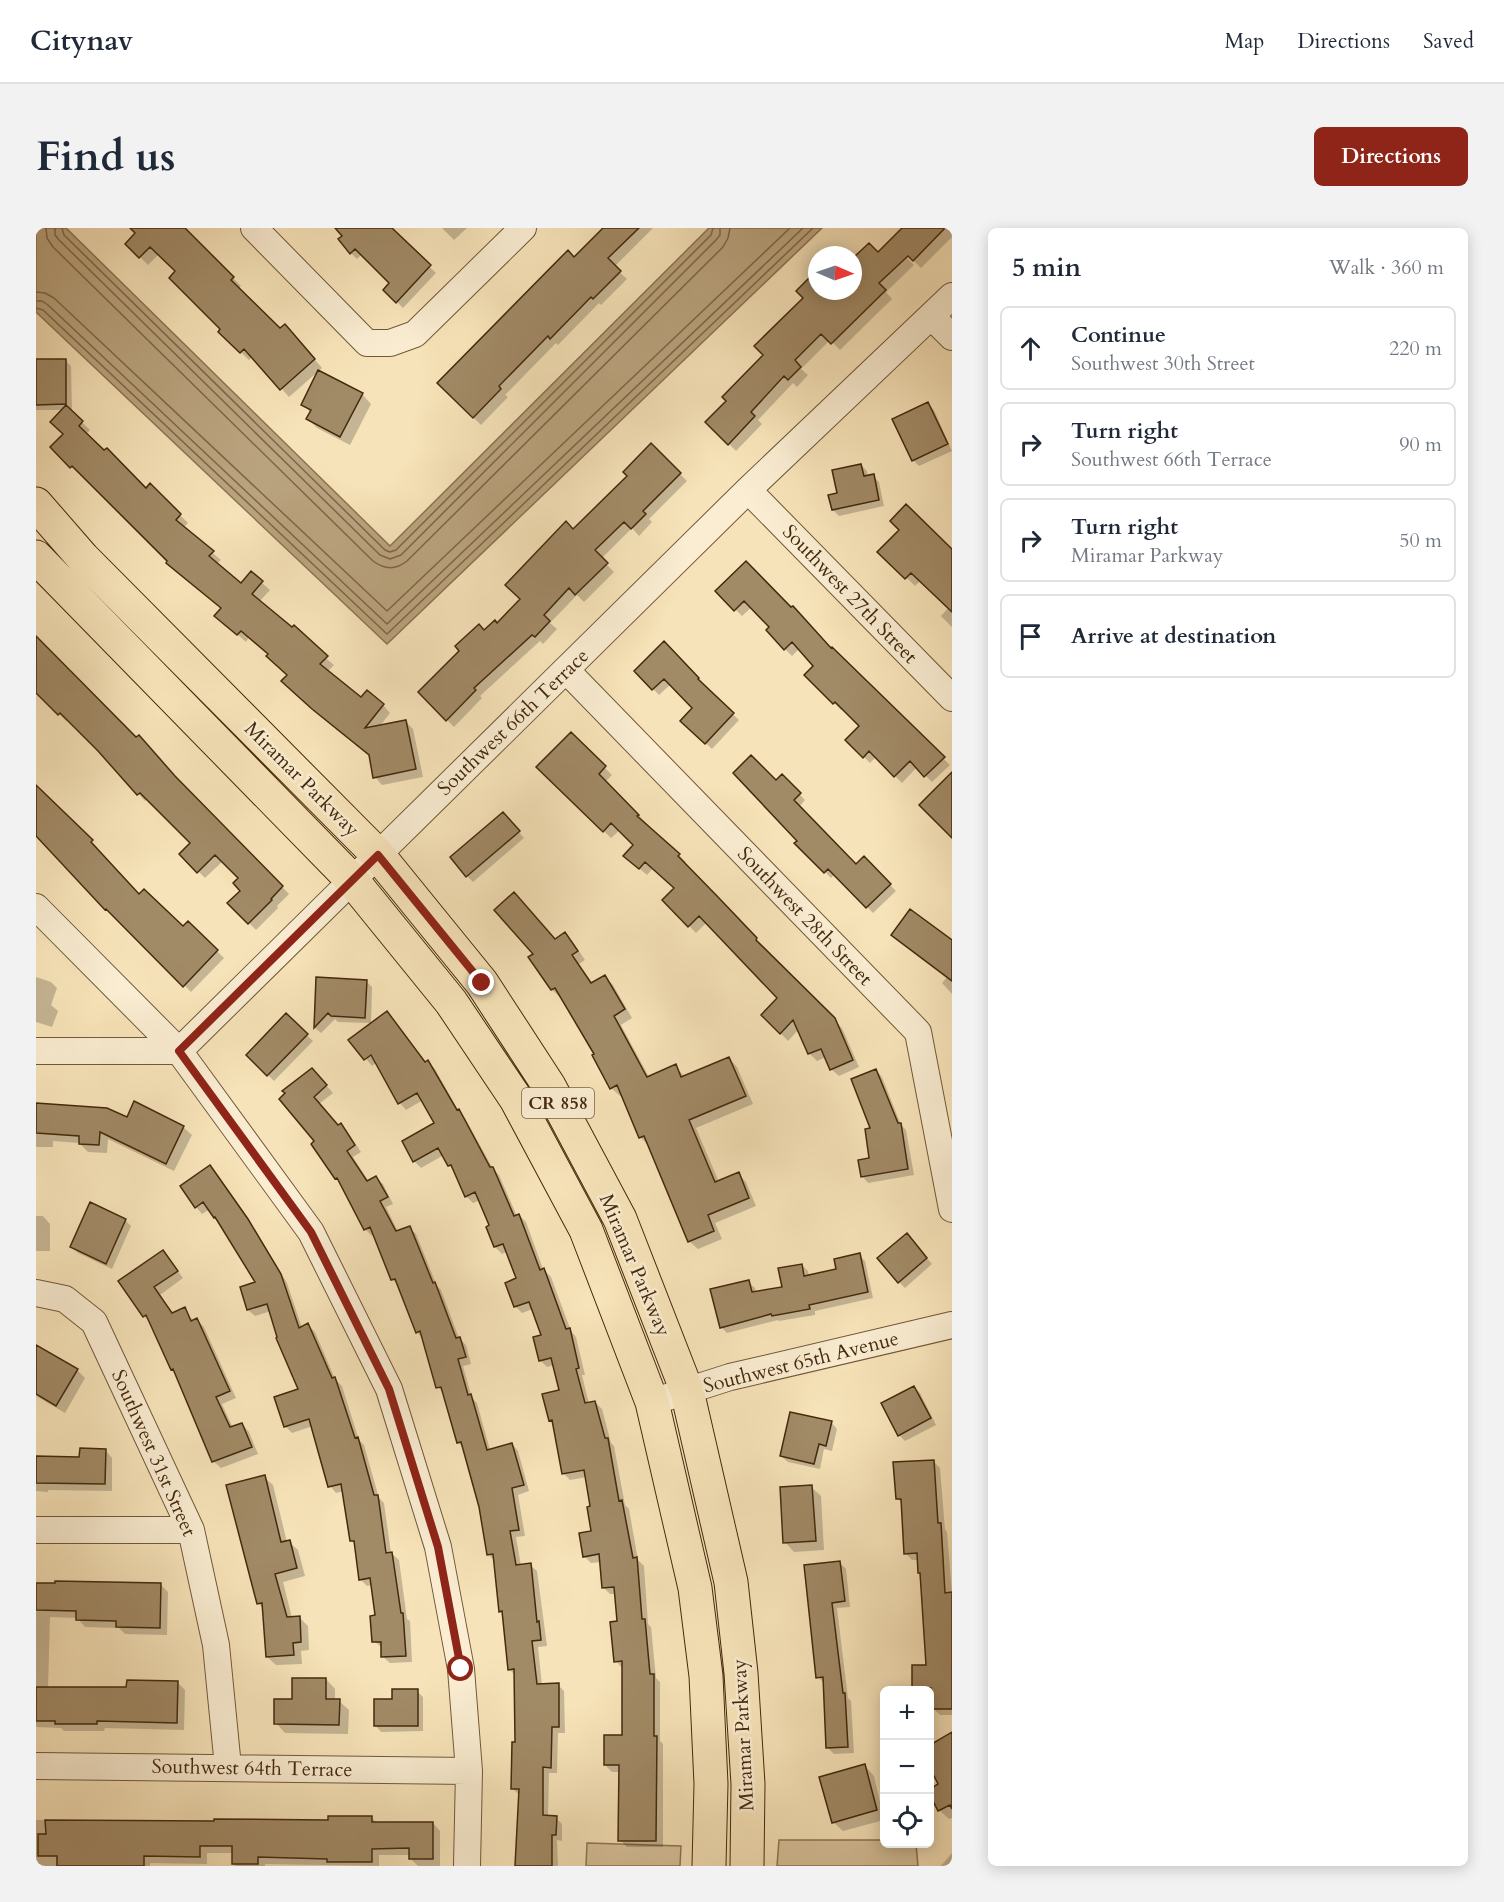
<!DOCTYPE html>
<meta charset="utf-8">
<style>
:root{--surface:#fff;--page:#f2f2f3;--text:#1f2937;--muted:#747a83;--line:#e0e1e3;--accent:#8f2418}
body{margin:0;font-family:Cardo,serif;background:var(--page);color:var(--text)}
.controls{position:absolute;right:18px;bottom:18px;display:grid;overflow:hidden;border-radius:9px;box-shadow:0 3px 15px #0003}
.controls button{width:54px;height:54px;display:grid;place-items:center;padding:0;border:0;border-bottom:2px solid var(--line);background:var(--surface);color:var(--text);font:30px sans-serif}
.compass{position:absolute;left:772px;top:18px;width:54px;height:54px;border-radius:50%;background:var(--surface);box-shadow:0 3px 15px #0003;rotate:92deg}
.stop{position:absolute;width:18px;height:18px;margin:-14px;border:4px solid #8f2418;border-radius:50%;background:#fff}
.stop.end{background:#8f2418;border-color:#fff;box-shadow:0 2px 6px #0008}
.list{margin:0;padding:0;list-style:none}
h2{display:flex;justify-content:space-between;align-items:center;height:78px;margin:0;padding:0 24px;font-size:26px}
h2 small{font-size:20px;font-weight:400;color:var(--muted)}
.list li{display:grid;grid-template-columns:39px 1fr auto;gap:18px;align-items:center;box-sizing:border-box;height:84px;margin:0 12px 12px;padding:0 12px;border:2px solid var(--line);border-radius:9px}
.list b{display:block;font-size:22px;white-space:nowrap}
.list p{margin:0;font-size:20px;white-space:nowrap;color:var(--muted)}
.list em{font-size:20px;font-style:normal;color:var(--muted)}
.icon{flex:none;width:33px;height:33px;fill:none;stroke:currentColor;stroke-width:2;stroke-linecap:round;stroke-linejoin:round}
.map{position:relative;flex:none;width:916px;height:1638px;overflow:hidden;border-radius:9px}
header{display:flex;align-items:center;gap:36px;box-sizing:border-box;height:84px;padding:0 30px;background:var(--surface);border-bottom:2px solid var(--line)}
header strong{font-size:28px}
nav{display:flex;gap:33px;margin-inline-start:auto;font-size:21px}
.intro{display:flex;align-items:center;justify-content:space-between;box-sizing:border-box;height:144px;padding:0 36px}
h1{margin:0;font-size:42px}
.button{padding:15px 27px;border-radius:9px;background:var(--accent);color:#fff;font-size:21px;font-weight:700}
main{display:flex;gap:36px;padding:0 36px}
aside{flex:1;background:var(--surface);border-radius:9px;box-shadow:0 3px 15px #0003}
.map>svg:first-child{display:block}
.green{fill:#d9c39c;stroke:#8e7654;stroke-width:1.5}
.water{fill:#baa47f;stroke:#8b7351;stroke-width:1.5}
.shadow{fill:#0003}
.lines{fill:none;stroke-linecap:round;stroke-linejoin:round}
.shore{stroke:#7f6646;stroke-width:1.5}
.building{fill:#a18a66;stroke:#44290d;stroke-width:1.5}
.minor-casing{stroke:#715838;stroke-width:28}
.primary-casing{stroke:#44290d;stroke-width:35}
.minor{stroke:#faedd2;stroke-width:26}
.primary{stroke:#f7e3b9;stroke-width:33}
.route{stroke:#8f2418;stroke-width:8}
.labels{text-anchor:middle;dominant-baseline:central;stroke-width:5;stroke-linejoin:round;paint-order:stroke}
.shield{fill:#faedd2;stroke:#7b6448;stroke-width:1.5}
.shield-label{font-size:18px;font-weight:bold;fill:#44290d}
.street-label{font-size:20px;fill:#44290d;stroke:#faedd2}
</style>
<header>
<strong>Citynav</strong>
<nav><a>Map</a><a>Directions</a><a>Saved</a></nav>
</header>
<div class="intro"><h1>Find us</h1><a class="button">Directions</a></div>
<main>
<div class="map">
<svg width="916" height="1638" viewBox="0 0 916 1638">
<rect width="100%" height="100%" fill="#f7e3b9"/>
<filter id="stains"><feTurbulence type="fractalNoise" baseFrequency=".00333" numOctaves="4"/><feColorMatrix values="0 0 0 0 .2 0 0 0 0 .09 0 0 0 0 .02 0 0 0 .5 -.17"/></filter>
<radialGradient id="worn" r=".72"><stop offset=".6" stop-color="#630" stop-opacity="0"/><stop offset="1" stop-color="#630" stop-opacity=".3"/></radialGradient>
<!-- green -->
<path class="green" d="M743,1612H848V1616H880L882,1638H741Z
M551,1615L645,1618L644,1638H550Z"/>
<!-- water -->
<path class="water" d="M0,0H30L354,318L673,0H786L351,416L0,84Z"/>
<!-- shadow -->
<path class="shadow" d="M105,0H147L205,58L202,61L244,102L257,106L286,140L253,169L217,128L213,132L184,104L186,101L141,44L123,26L112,37L91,16Z
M301,0H352L400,45L367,80L349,62L355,55L326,26L321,31L315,25L308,8Z
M406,0H431L418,12Z
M565,0H617L578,39L591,51L565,77L563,75L522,117L520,115L469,167L472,169L445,197L403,155L538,31L567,2Z
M867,0H916V9L885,40L867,22L865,24L878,37L850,64L856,71L804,122L794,112L765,141L772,147L761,159L757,155L722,192L726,196L700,223L671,194L692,173L729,127L769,70L781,47V63H817V32L842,26Z
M0,132H29L35,138L36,182H33L54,202L50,206L110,262L114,258L144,287L152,295L147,300L185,332L180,336L206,357L215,345L226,355L234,362L223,374L298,437L291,444L326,471L347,477L354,485L344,498L369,493L377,501L387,549L346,557L339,549L334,528L285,489L255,461L253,448L234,427L213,409L210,414L188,395L186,381L133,333L44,244L43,246L16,219L28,206V182H0Z
M326,166L335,176L314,217L281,200L272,191L275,185L267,176Z
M892,176L898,182L916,223L883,238L877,232Z
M615,217L651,253L613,291L616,294L603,308L596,300L565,331L578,344L548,374L541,367L514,395L521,401L507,416L504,413L444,468L446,470L418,499L384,464L449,404L461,397L486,371L538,303L593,248Z
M825,237L831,243L832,249L837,248L843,254L848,278L803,288L797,282L803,266Z
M916,322V399L905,388L913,379L885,352L879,358L844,324Z
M710,335L795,422L796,421L914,537L896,554L881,539L866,555L840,529L834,535L811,512L825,498L807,480L805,482L770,447L779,438L764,420L756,428L749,421L735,399L716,379L706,388L681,363Z
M0,409L253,666L241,678L242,680L220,702L193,675L206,663L204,650L187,633L169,650L145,626L156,615L112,571L109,573L64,523L32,491L30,493L9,471L0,450Z
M628,415L668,457L667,458L703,492L676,521L646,493L658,480L635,456L623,467L600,443Z
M535,506L576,547L569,554L650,634L648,636L690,678L727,719L726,720L806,800L823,839L803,848L795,841L790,829L781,833L774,826L763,801L752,813L727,787L744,770L671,694L660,705L628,672L639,660L617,640L611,647L597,635L599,617L584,602L575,610L502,539Z
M746,548L769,572L763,579L820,638L828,630L860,663L837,685L799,646L795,650L760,615L763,613Z
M0,559L62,620L61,621L103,668L147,700L152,695L188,730L155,764L0,606Z
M473,592L488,610L437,654L431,648Z
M529,706L537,714L549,732L543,736L557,756L569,749L577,757L596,790L585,797L613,849L639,838L649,849L693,830L701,839L717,876L660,900L683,954L702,946L710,954L720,978L679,995L686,1011L662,1021L653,1013L612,917L604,909L586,867L584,868L575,860L560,826L526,769L525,770L516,762L494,730Z
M857,707L916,714V766L906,755L911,749L865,715Z
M0,749L15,754L21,760L15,777L22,783L16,799L0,794Z
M281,751L330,753L336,759L335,795L302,794L299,791L285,805L279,800Z
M351,785L390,835L392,834L399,841L423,884L429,890L457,941L463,947L481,988L483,987L490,994L507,1041L515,1049L535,1103L540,1109L549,1147H546L553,1176L559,1174L566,1181L575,1215L578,1218L589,1277L593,1281L602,1332L608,1338L612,1396L615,1399L620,1450L624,1454V1513L627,1516V1619H591L584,1612V1544H576L569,1537L587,1509V1441L580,1433L582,1395L580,1366H574L567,1359L565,1334L555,1335L548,1328L557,1304L556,1279L551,1249L534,1252L527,1245L519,1197L514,1192L525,1163L518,1137L511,1139L504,1132L507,1108L497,1081L486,1085L479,1078L482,1051L472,1023L466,1026L459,1019L455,998L444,972L437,975L430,968L420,944L413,937L408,927L385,940L378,933L400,895L387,872L370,882L364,875L341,834L336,838L315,812Z
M250,788L277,813L238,853L212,827Z
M840,842L846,849L865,897L870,902L878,947L832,955L826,948L835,931Z
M282,848L297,865L283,876L303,898L304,897L311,903L325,924L317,929L333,954L340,950L347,956L357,976L350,979L362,1004L373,1000L380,1006L401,1058L405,1062L423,1110L430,1117L435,1136L427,1138L436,1170L441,1175L454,1222L476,1216L482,1223L493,1263L482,1267L489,1308L480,1309L485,1338L494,1337L501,1343L511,1418L502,1419L506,1457H522L528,1463L529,1505H522L521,1545H513L512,1589L520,1590L526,1596V1613L521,1612L522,1638H481L483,1567L477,1561L481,1516L480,1448L473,1441L468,1386L465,1383L459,1333L452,1326L444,1279L428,1220L422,1214L408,1166L402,1159L388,1112L381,1104L363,1058L356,1051L338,1006L336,1008L329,1001L307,957L300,950L277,916L280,914L245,871Z
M0,877L147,899L156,907L138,943L72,911L71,925L52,924L43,915L17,913V919H0Z
M174,939L181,946L218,1000L251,1055L266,1100L272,1097L279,1104L299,1151L306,1158L323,1212L328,1217L343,1270L348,1275L355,1325L363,1332L371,1391L374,1393L376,1434L354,1435L347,1429L346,1420L338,1413L341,1389L336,1357L331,1358L324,1351L320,1317L315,1312L308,1263L300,1265L294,1258L277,1198L256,1205L249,1198L264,1162L235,1083L219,1088L212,1082L221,1055L184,994L174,981L166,986L160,979Z
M0,988H7L14,996V1023H0Z
M89,992L95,998L76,1041L42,1025L36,1019Z
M876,1013L896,1036L869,1060L863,1054Z
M127,1024L147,1050L124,1067L137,1086L148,1081L158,1094L161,1092L168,1099L200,1170L186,1176L197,1200L206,1196L213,1204L222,1226L185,1240L177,1233L141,1145L136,1141L115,1095L108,1088Z
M823,1027L829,1033L837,1070L779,1083V1087L743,1093L742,1092L691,1105L685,1099L712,1054L719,1060L720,1065L747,1060L766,1037L772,1043L773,1048L802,1042Z
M0,1118L41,1142L49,1150L29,1185L0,1168Z
M878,1159L884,1165L900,1197L869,1213L863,1207Z
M795,1194L801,1201L796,1223L788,1221L784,1241L752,1234L745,1228Z
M69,1222L76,1230V1263L12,1262V1264L0,1263V1229L45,1230Z
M897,1233L904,1240L909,1301L911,1304L916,1366V1487H904L897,1480L896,1467H894V1462H880L878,1460L891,1439L886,1346L883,1332H876L869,1325L866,1275L861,1270Z
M228,1249L237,1257L251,1314H253L262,1322L269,1348L247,1354L256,1390L263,1389L272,1398L273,1422L265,1423L266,1436L240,1437L231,1429L228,1381L222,1375Z
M775,1259L785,1268L788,1322L758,1324L749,1314Z
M804,1335L810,1341L814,1379L801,1380L812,1470L815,1473L818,1525L798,1526L792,1520L789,1456L782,1449Z
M0,1356H124L132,1364L131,1407L89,1406L83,1400L49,1399L41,1390L14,1389L12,1461H92L141,1454L149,1462L148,1502L69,1500L68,1503H28L25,1500L0,1499Z
M290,1451L299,1461V1473H303L313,1482L312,1506L249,1505L240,1495L257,1473Z
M381,1463L387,1469V1503L345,1504L339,1497L358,1473Z
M916,1506V1590L913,1591L903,1582L894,1564L904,1557L894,1537V1519Z
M829,1538L838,1548L848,1592L807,1603L797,1594Z
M336,1590L341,1595H397L404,1603V1638H382L374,1630V1627H343V1638L229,1636V1638H200L197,1635L198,1625H171V1636L114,1635V1638H0V1592L293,1594Z
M916,1625V1638H905Z"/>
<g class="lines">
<!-- shore -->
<path class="shore" d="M10,0L11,10L17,19L337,333C349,342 360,342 371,333L687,19L692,10L694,0
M19,0V7L23,12L344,327L354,331L365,327L680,12L684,7V0
M26,0L28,7L349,322L354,324L360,322L675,7L677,0
M0,64L9,65L18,70L351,383L754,0
M0,73H6L12,77L351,396L767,0
M0,80L7,82L351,406L777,0"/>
</g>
<!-- building -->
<path class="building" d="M94,0H149L198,49L195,52L244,100L249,96L279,131L244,162L208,121L204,125L182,104L184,101L133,50L139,43L114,19L103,30L89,16L99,5Z
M299,0H356L395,37L360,75L347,62L353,55L319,21L314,26L302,11L306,8Z
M567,0H603L572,30L585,43L557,71L555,69L514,111L512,108L463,158L465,161L437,190L401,155L532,22L538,29Z
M866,0H909L877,33L872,28L843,55L850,62L795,116L785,106L759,132L765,139L752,152L748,148L715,184L719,188L692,217L669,194L690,173L686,169L727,127L718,118L767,70L760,63L781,42V63H817V30L833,15L842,24Z
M0,131H30V176L0,177Z
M282,142L327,165L304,209L270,191L275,182L265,177Z
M892,174L912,216L876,233L856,191Z
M30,177L47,193L43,198L68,222L71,220L110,260L114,255L145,286L140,292L178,323L173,328L205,355L215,343L227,353L216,366L256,399L258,397L292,428L284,436L325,469L331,462L348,476L329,500L370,492L380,541L337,550L333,527L276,481L245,453L251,447L230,428L232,426L205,403L201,407L178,388L185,380L130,335L131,333L36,238L34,240L14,219L27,206L14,194Z
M615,215L645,245L607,283L610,286L595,301L588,294L559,322L572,335L539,367L533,360L508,387L514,393L499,409L496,407L438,460L440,462L410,493L382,464L423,423L419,418L443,396L448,402L459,392L461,395L484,371L469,357L530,293L537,301L591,248L587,244Z
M825,236L828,248L838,246L843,272L796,282L792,267L801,265L796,242Z
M870,276L916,321V384L875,345L869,351L841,324L863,302L854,293Z
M710,333L755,379L757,378L795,420L796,419L909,529L888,549L874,533L858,549L833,523L827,530L809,512L823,498L799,474L797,476L768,447L777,438L756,414L748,422L730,402L733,399L708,373L698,383L679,363Z
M0,408L100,509L103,507L139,548L247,658L235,671L236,672L212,696L191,675L204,663L197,655L202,650L179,627L161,645L143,626L154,615L104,565L101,567L62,523L24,485L22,487L0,465Z
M628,413L663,450L662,451L698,485L669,516L644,493L656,480L628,451L616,462L598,443Z
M535,504L570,538L563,546L603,587L601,588L644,626L642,628L682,669L721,710L720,712L799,790L817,832L794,842L785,821L772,826L757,792L744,806L725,787L741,770L663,688L652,699L626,672L638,660L609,634L603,641L587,628L597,617L575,595L567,604L500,539Z
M715,527L740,552L746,546L765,565L758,572L820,636L828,628L855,656L830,680L792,641L788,645L758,615L761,613L697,545Z
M916,544V610L883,577Z
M0,557L57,612L55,614L103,666L108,661L147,698L152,693L182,722L147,759L70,681L69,682L0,608Z
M467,584L484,603L430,649L414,629Z
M478,664L519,711L529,704L542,723L536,727L555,755L569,747L589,781L578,788L611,849L640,836L645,849L693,829L710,868L653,892L679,954L703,944L713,970L672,987L678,1003L652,1014L608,908L603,910L581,857L574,861L556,827L558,826L519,760L515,762L492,729L497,726L458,682Z
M874,681L916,712V753L855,707Z
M280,749L331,752L329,790L295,788L292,785L278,800Z
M351,783L389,834L392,832L421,882L423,881L454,939H457L478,988L483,986L504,1042L508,1040L530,1101L534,1100L543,1140L540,1141L549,1175L559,1173L569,1210H572L583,1273L586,1272L597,1330L601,1329L606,1391H609L614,1446H618V1508H621L620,1613H582L583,1537H568V1507H586V1433L578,1434L574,1394L581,1393L578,1359L566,1360L563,1326L547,1329L543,1305L555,1303L551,1279L554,1278L548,1242L526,1246L516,1192L513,1193L506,1166L523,1162L515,1130L503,1133L497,1109L505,1107L493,1074L478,1079L469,1055L480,1050L467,1016L458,1019L450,999L453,997L439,964L429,969L415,937L412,938L402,920L377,934L366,913L398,895L381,865L362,876L335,827L328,832L312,812Z
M250,785L272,806L231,848L210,827Z
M276,840L291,857L278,869L302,897L305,895L319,917L311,923L331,953L340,948L352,969L344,973L360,1003L374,998L397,1055L399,1054L420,1110L424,1109L430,1129L422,1131L432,1167L435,1166L451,1222L476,1215L488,1257L476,1260L483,1302L474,1303L480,1337L495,1335L501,1394L503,1393L505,1412L496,1413L501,1456L523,1455V1499H516L515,1540L507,1539V1587L521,1588L520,1607H516V1638H479L483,1561H475L476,1514H479L478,1441L472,1442L466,1383L463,1384L457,1326L451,1327L443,1279L425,1214L421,1215L405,1159L400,1160L384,1103L380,1105L359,1051L355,1052L334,999L328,1002L301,950L299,951L275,916L278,913L243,871L249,865L246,863Z
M840,841L862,895H865L872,941L825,949L822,932L833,930L829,901L834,900L815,851Z
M98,873L148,898L130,936L64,904L63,917L43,916V908L0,905V875L71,880L91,889Z
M174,937L212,991L245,1046L263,1100L272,1095L296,1150L299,1149L319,1210L322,1209L338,1267H342L350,1325L356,1324L365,1385H367L370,1428L345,1429V1414H336L334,1388L339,1387L334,1350L323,1352L318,1313H314L305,1256L292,1259L273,1191L248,1199L238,1169L262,1161L240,1110L241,1109L231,1076L211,1082L204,1059L219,1054L179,989L178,990L167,974L159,980L144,958Z
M54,974L90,991L70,1036L34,1019Z
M871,1005L891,1030L862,1055L841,1030Z
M127,1022L142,1043L118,1059L136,1085L149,1079L155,1093L161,1090L194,1163L180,1169L194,1199L206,1195L216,1219L176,1234L137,1141L135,1142L110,1087L107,1089L82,1053Z
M824,1025L832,1064L773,1077L774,1081L736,1088L735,1086L684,1100L674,1061L713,1052L716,1064L746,1059L742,1040L766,1036L768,1048L800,1041L798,1031Z
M0,1117L42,1141L20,1178L0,1166Z
M878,1158L895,1190L862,1208L845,1175Z
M754,1184L796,1193L790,1218L783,1216L778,1236L744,1228Z
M44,1220L70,1221L69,1256L0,1255V1228L43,1229Z
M898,1232L902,1295H905L909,1365L916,1364V1481H895V1460H876V1437H890L884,1345H882L881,1325L868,1326L865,1271H860L857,1234Z
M229,1247L245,1314L254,1312L261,1340L239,1346L251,1389L264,1388L265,1414L257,1415L258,1427L230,1429L226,1375L221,1376L190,1257Z
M776,1257L780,1313L747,1315L744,1259Z
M804,1333L809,1373L796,1375L807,1465H809L812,1519L790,1520L787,1449L780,1450L768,1337Z
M19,1353L125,1355L124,1400L80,1399V1393L40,1392V1383L0,1382V1355H19Z
M256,1450H290V1471H304L303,1497L238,1496V1471H256Z
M91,1452L142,1453L141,1495L61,1493V1496H19V1493H0V1459H90Z
M356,1461H382V1498H338V1471H356Z
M916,1504V1581L914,1577L902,1583L894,1567V1561L902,1556L894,1540V1517Z
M829,1536L841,1582L796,1595L783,1549Z
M292,1588H336V1594H397V1631H373V1620L336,1621V1634H291V1631L222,1629V1636H196V1618H164V1629L108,1628V1638H21V1628H2V1606H10L9,1592L178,1593V1591L292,1592Z"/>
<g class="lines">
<defs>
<path id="minor" d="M218,0L331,115H354L379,106L487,0
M895,88L916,109
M712,262L916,470
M530,442L882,804L916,981
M0,679L143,823L275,1004L353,1161L402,1319L425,1441L433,1543L431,1638
M0,823H143L712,262L916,68
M0,1065L29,1071L58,1094L155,1302L180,1417L192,1539
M616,1174L694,1149L916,1097
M0,1302H155
M0,1538L433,1543"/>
<path id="primary" d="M0,276L47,330L342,627L446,755L513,858L584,991L651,1163L695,1354L705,1445L712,1556L711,1638
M0,329L316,652L415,774L480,871L550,1002L616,1174L659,1360L670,1448L675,1556L673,1638"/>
</defs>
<!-- minor casing -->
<use href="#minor" class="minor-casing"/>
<!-- primary casing -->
<use href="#primary" class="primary-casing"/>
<!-- minor -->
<use href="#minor" class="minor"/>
<!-- primary -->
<use href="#primary" class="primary"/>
</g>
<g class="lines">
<!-- route -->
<path class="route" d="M425,1441L402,1319L353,1161L275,1004L143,823L342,627L446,755"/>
</g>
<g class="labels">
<!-- shield labels -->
<rect class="shield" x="486" y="860" width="72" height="30" rx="4.5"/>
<g class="shield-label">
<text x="522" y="875">CR 858</text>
</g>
<!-- street labels -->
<g class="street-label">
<text transform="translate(814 366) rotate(46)">Southwest 27th Street</text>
<text transform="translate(477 494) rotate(-44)">Southwest 66th Terrace</text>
<text transform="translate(266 551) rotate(45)">Miramar Parkway</text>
<text transform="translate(769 688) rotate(46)">Southwest 28th Street</text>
<text transform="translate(599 1037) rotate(67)">Miramar Parkway</text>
<text transform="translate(765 1134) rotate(-14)">Southwest 65th Avenue</text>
<text transform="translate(118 1225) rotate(66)">Southwest 31st Street</text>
<text transform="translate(707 1507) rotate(-93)">Miramar Parkway</text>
<text transform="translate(216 1540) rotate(1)">Southwest 64th Terrace</text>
</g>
</g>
<rect width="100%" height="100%" filter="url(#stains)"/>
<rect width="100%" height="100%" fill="url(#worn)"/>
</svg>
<div class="controls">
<button>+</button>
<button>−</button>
<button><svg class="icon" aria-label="locate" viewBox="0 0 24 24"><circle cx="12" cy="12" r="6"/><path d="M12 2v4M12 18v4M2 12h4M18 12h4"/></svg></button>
</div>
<svg class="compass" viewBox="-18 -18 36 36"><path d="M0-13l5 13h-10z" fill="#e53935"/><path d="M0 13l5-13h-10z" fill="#747a83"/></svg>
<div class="stop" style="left:425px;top:1441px"></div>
<div class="stop end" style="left:446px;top:755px"></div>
</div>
<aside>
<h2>5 min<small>Walk · 360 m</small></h2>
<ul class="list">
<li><svg class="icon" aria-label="ahead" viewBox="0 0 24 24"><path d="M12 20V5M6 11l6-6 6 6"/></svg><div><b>Continue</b><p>Southwest 30th Street</p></div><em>220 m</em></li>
<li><svg class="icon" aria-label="right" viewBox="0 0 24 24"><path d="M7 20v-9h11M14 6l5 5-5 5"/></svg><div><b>Turn right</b><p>Southwest 66th Terrace</p></div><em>90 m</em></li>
<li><svg class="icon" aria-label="right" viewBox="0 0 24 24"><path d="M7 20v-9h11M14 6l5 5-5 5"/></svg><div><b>Turn right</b><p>Miramar Parkway</p></div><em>50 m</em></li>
<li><svg class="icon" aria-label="arrive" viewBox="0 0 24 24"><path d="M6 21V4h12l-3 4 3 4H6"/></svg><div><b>Arrive at destination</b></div></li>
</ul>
</aside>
</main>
